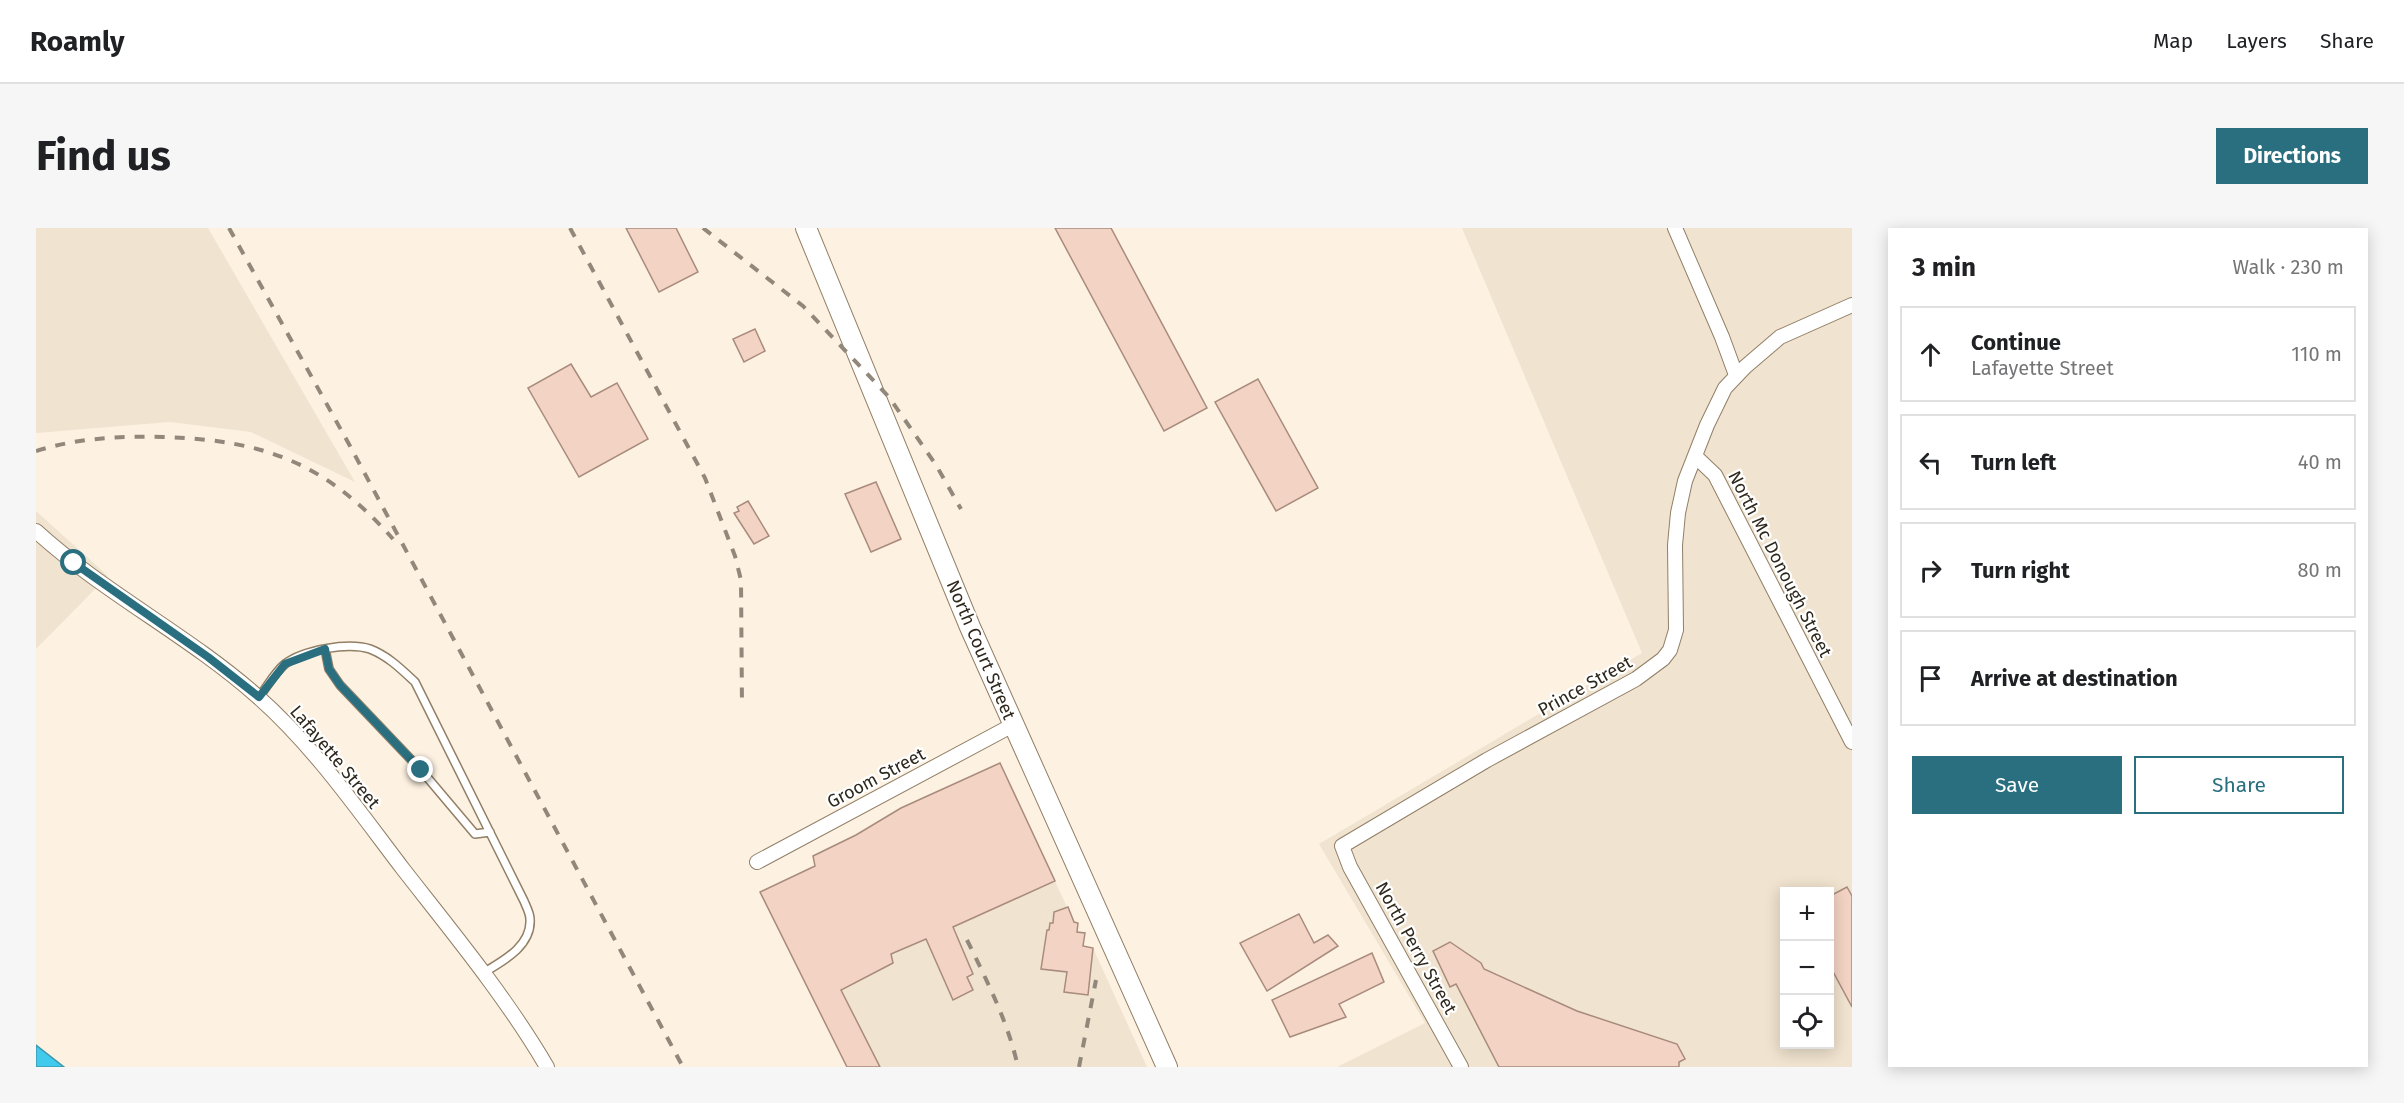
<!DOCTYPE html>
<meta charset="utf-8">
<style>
:root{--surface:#fff;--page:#f6f6f6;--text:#202124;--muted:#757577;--line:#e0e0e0;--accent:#2a6f7f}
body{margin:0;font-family:"Fira Sans",sans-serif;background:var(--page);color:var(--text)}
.controls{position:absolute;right:18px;bottom:18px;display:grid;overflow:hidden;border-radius:0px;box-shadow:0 3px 15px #0003}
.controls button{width:54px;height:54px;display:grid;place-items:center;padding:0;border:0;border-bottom:2px solid var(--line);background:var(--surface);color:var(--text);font:30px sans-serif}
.stop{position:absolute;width:18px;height:18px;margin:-14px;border:4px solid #2a6f7f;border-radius:50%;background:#fff}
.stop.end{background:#2a6f7f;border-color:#fff;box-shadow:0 2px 6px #0008}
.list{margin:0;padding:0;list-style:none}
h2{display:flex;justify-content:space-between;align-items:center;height:78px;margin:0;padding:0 24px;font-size:26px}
h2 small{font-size:20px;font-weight:400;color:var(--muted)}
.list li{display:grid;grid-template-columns:39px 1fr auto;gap:18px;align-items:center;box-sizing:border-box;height:96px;margin:0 12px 12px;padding:0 12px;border:2px solid var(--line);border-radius:0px}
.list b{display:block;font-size:22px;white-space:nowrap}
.list p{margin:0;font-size:20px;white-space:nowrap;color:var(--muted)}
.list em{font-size:20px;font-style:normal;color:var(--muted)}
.actions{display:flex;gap:12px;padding:18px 24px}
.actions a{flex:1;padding:14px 0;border:2px solid var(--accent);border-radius:0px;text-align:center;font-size:21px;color:var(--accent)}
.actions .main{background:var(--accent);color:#fff}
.icon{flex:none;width:33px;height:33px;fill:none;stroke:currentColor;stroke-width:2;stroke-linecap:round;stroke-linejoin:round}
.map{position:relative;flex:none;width:1816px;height:839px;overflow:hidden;border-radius:0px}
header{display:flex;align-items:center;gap:36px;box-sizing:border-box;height:84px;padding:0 30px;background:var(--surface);border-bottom:2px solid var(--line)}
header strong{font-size:28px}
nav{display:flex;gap:33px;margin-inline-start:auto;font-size:21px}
.intro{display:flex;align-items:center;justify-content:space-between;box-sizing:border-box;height:144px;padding:0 36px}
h1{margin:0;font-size:42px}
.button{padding:15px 27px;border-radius:0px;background:var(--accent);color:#fff;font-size:21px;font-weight:700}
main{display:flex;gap:36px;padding:0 36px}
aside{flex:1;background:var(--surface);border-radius:0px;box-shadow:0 3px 15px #0003}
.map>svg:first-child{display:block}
.industrial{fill:#f0e3cf;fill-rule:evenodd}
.water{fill:#41caec;stroke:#3c99ae;stroke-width:1.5}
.building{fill:#f3d3c3;stroke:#a88b7c;stroke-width:1.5}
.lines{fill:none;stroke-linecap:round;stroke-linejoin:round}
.lane-casing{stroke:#917f66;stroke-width:10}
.street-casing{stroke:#917f66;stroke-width:16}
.secondary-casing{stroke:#917f66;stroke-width:22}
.lane{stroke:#fff;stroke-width:7}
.street{stroke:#fff;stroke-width:14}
.secondary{stroke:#fff;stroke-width:20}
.rail{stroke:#91877a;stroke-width:4;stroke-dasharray:10 10;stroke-linecap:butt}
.route{stroke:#2a6f7f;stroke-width:8}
.labels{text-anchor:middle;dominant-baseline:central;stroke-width:4.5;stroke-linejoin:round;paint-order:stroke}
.street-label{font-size:18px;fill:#2f281d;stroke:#fff}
</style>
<header>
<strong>Roamly</strong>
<nav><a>Map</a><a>Layers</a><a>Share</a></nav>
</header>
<div class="intro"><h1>Find us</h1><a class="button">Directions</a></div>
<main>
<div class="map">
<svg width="1816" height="839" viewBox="0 0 1816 839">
<rect width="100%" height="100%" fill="#fdf1e1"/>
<!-- industrial -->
<path class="industrial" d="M0,0H172L319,254L215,204L134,194L0,205Z
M1426,0H1816V839H1301L1389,795L1283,616L1606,425ZM1748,664H1794V816H1748Z
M0,283L72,348L0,421Z
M964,535L1038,694L1042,695L1041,704L1049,705L1047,718L1057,720L1111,839H811L724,664L779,638L865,580Z"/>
<!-- water -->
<path class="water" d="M0,817L28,839H0Z"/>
<!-- building -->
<path class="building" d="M590,0H640L662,44L623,64Z
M1019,0H1075L1171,180L1128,203Z
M719,101L729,123L708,134L697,111Z
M535,136L555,169L581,155L612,211L543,249L492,160Z
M1222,151L1282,260L1240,283L1179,174Z
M840,254L865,311L835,324L809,266Z
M712,273L733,308L718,316L698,285L703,283L701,279Z
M964,535L1019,653L917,699L937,746L931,749L937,762L917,772L890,711L855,726L857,735L805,762L844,839H811L724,664L779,638L777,628L820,607L865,580Z
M1811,659L1816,668V779L1794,738V668Z
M1032,679L1038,694L1042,695L1041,704L1049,705L1047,718L1057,720L1052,767L1028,764L1031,744L1005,741L1011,702H1013L1014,695H1017L1018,684Z
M1263,686L1278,715L1292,707L1302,718L1231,763L1204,715Z
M1414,714L1445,735L1448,741L1541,783L1641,816L1649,831L1643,834V839H1463L1420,756L1414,759L1397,723Z
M1336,725L1348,754L1303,776L1310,789L1254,809L1236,772Z"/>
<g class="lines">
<defs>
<path id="lane" d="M289,421L293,441L304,457L385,542L439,606L454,604
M223,469C231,459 239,444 249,436C267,422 312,414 334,421C352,428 365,441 379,454L488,673C490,678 494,685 494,691C496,718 467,733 447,745"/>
<path id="street" d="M1639,0L1686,109L1700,147
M1659,228L1679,247L1816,514
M0,303C68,365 152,407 221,468C277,517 322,582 367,641C417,705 470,769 511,839
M721,634L977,497
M1425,839L1314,639L1306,618L1451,532L1600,451L1627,431L1634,422L1640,402L1639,317L1642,285L1649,253L1671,197L1689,160L1709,139L1744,109L1816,77"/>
<path id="secondary" d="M770,0L934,399L1131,839"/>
</defs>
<!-- lane casing -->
<use href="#lane" class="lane-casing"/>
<!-- street casing -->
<use href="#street" class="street-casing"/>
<!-- secondary casing -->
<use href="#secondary" class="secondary-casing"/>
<!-- lane -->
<use href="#lane" class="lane"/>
<!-- street -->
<use href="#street" class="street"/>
<!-- secondary -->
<use href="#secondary" class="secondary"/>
<!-- rail -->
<path class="rail" d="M193,0L314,218L647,839
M534,0L669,250L699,328L705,352L706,479
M667,0L767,78L853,169L900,237L925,281
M0,223C42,210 83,208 127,209C227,212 289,234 357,311
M931,712C951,753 972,794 982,839
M1043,839L1060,752"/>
</g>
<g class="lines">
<!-- route -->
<path class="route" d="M38,335L172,429L223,469L249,436L289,421L293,441L304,457L385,542"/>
</g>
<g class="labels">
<!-- street labels -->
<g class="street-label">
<text transform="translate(1744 336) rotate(63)">North Mc Donough Street</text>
<text transform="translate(945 422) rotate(67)">North Court Street</text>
<text transform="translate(1549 458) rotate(-29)">Prince Street</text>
<text transform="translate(299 529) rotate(50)">Lafayette Street</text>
<text transform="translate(840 550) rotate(-28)">Groom Street</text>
<text transform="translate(1380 720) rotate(61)">North Perry Street</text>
</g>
</g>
</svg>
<div class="controls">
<button>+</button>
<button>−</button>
<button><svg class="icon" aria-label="locate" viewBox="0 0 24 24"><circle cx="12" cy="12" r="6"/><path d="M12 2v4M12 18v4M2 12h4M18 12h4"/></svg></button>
</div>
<div class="stop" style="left:38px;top:335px"></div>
<div class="stop end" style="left:385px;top:542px"></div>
</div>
<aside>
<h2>3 min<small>Walk · 230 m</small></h2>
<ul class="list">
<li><svg class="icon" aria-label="ahead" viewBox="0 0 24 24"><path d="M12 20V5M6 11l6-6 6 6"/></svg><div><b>Continue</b><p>Lafayette Street</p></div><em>110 m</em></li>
<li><svg class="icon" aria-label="left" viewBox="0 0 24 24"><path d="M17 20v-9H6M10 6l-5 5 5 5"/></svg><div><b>Turn left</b></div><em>40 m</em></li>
<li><svg class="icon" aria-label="right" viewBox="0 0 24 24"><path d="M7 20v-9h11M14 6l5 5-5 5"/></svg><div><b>Turn right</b></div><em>80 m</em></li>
<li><svg class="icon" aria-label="arrive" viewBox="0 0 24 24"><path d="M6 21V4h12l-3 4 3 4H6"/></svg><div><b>Arrive at destination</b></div></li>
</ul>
<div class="actions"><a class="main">Save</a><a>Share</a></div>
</aside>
</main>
